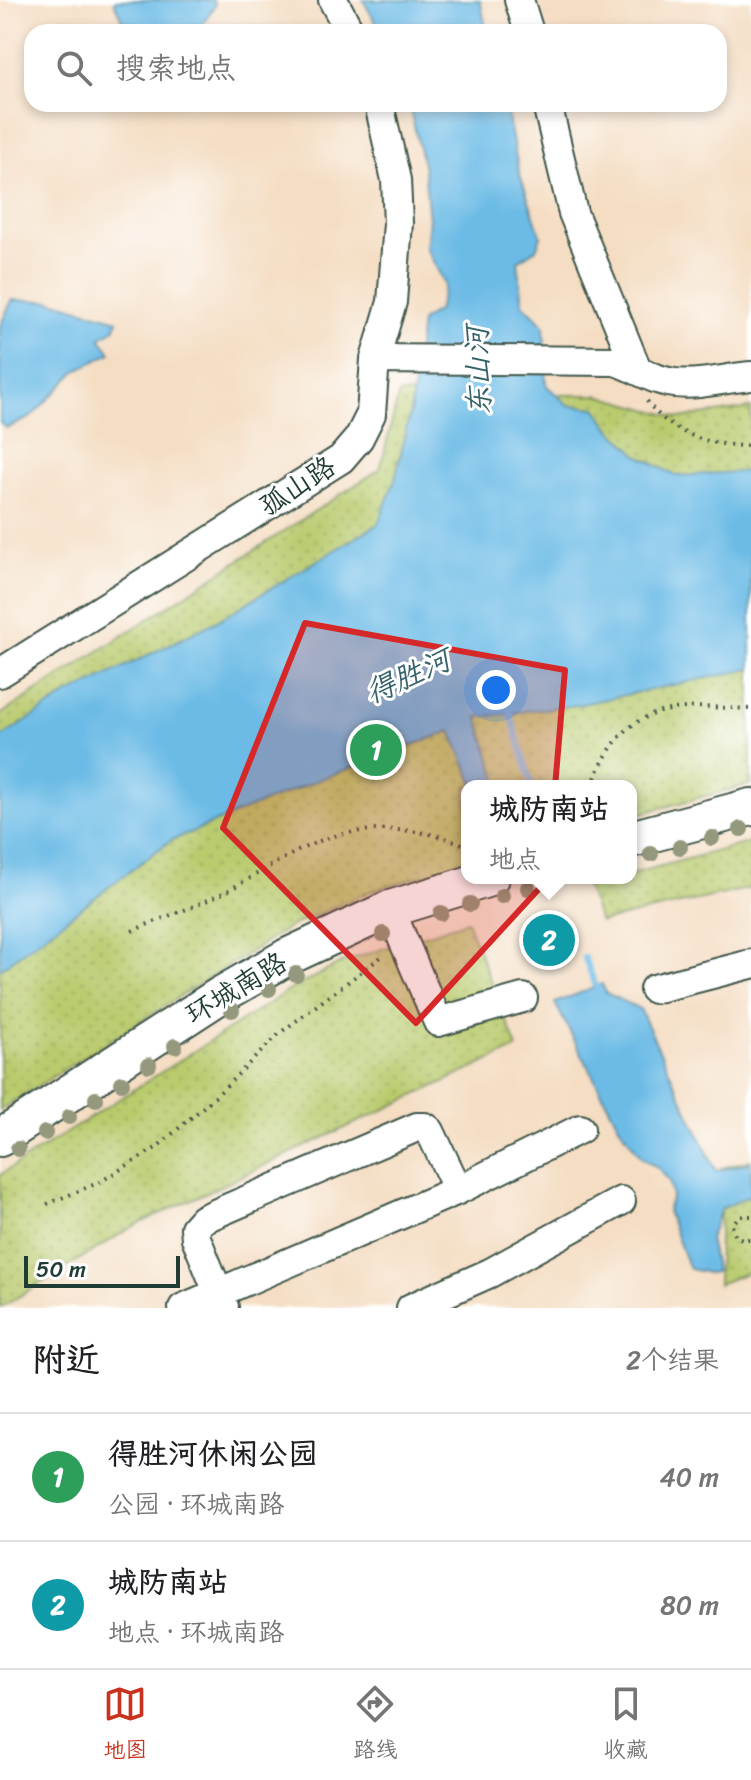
<!DOCTYPE html>
<html lang="zh">
<meta charset="utf-8">
<style>
:root{--surface:#fff;--page:#f6f6f6;--text:#202124;--muted:#757577;--line:#e0e0e0;--accent:#c8321e}
body{margin:0;font-family:Sriracha,"LXGW WenKai TC",sans-serif;background:var(--page);color:var(--text)}
.scale{position:absolute;left:24px;bottom:20px;width:156px;box-sizing:border-box;padding-left:8px;border:4px solid #1f3d34;border-top:0;font-size:22px;line-height:28px;white-space:nowrap;color:#1f3d34;-webkit-text-stroke:6px #fff;paint-order:stroke}
.you{position:absolute;left:496px;top:690px;width:28px;height:28px;margin:-20px;border:6px solid #fff;border-radius:50%;background:#1a73e8;box-shadow:0 0 0 12px #1a73e833}
.badge{display:grid;place-items:center;width:52px;height:52px;border-radius:50%;background:var(--accent);color:#fff;font-size:26px;font-weight:700}
.pin{position:absolute;translate:-50% -50%;border:4px solid #fff;box-shadow:0 2px 8px #0006}
.popup{position:absolute;left:461px;top:780px;width:176px;height:104px;box-sizing:border-box;display:grid;place-content:center;border-radius:16px;background:var(--surface);filter:drop-shadow(0 2px 6px #0005);font-size:26px;white-space:nowrap;color:var(--muted)}
.popup b{font-size:30px;color:var(--text)}
.popup::after{content:'';position:absolute;left:50%;top:100%;margin-left:-16px;border:16px solid transparent;border-top-color:var(--surface)}
.list{margin:0;padding:0;list-style:none}
h2{display:flex;justify-content:space-between;align-items:center;height:104px;margin:0;padding:0 32px;font-size:34px}
h2 small{font-size:26px;font-weight:400;color:var(--muted)}
.list li{display:grid;grid-template-columns:52px 1fr auto;gap:24px;align-items:center;box-sizing:border-box;height:128px;padding:0 32px;border-top:2px solid var(--line)}
.list b{display:block;font-size:30px;white-space:nowrap}
.list p{margin:0;font-size:26px;white-space:nowrap;color:var(--muted)}
.list em{font-size:26px;font-style:normal;color:var(--muted)}
.icon{flex:none;width:44px;height:44px;fill:none;stroke:currentColor;stroke-width:2;stroke-linecap:round;stroke-linejoin:round}
.map{position:relative;flex:none;width:751px;height:1308px;overflow:hidden}
.search{position:absolute;background:var(--surface);box-shadow:0 4px 12px #0003;left:24px;right:24px;top:24px;height:88px;display:flex;align-items:center;gap:20px;box-sizing:border-box;padding:0 28px;border-radius:24px;color:var(--muted);font-size:30px}
.sheet{height:360px;background:var(--surface)}
nav{display:flex;justify-content:space-around;align-items:center;box-sizing:border-box;height:112px;border-top:2px solid var(--line);background:var(--surface);font-size:22px;color:var(--muted)}
nav a{display:grid;justify-items:center;gap:4px}
nav .on{color:var(--accent)}
.map>svg:first-child{display:block}
.park{fill:url(#park-dots);stroke:#6c8451;stroke-width:2}
.water{fill:#6cbbe6;stroke:#467c8d;stroke-width:2}
.lines{fill:none;stroke-linecap:round;stroke-linejoin:round}
.stream{stroke:#6cbbe6;stroke-width:6}
.minor-casing{stroke:#3f5549;stroke-width:32}
.major-casing{stroke:#3f5549;stroke-width:40}
.path{stroke:#3f5549;stroke-width:4;stroke-dasharray:2 6;stroke-linecap:butt}
.minor{stroke:#fff;stroke-width:28}
.major{stroke:#fff;stroke-width:36}
.tree{fill:#94987c}
.marked{fill:#d62828;fill-opacity:0.2;stroke:#d62828;stroke-width:6;stroke-linejoin:round}
.labels{text-anchor:middle;dominant-baseline:central;stroke-width:6;stroke-linejoin:round;paint-order:stroke}
.street-label{font-size:28px;fill:#1f3d34;stroke:#fff}
.water-label{font-size:30px;font-style:italic;fill:#366369;stroke:#fff}
</style>
<div class="map">
<svg width="751" height="1308" viewBox="0 0 751 1308">
<defs>
<pattern id="park-dots" width="8" height="8" patternUnits="userSpaceOnUse" patternTransform="scale(2)"><rect width="8" height="8" fill="#bacb6e"/><path d="M2 2h.1M6 6h.1" fill="none" stroke="#9faf60" stroke-width="1.8" stroke-linecap="round"/></pattern>
</defs>
<rect width="100%" height="100%" fill="#fff"/>
<filter id="ink" filterUnits="userSpaceOnUse"><feTurbulence type="fractalNoise" baseFrequency=".0125" numOctaves="2"/><feDisplacementMap in="SourceGraphic" scale="16" xChannelSelector="R" yChannelSelector="G"/><feConvolveMatrix kernelMatrix="1 2 1 2 8 2 1 2 1" color-interpolation-filters="sRGB"/></filter>
<filter id="wash" filterUnits="userSpaceOnUse"><feTurbulence type="fractalNoise" baseFrequency=".006" numOctaves="4" result="noise"/><feDisplacementMap in="SourceGraphic" scale="32" xChannelSelector="R" yChannelSelector="G"/><feGaussianBlur stdDeviation="1.8" result="paint"/><feColorMatrix in="noise" values="0 0 0 0 0 0 0 0 0 0 0 0 0 0 0 0 0 1.4 0 .05"/><feComposite in="paint" operator="in"/></filter>
<g filter="url(#wash)">
<rect width="100%" height="100%" fill="#f4ddc2"/>
<!-- park -->
<path class="park" d="M399,394L597,395L680,418L751,408V784L631,816V786H467V863L371,891L293,925L0,1110V715L380,469Z
M751,842V888L600,922L586,886L617,878H631V874Z
M467,921L517,1048L134,1226L0,1308V1175L293,988L343,962Z
M751,1160V1271L718,1284L721,1168Z"/>
<!-- water -->
<path class="water" d="M116,0H213L215,5L198,32H127L114,2Z
M363,0H480L487,32H381Z
M409,104H505L519,172L541,236L536,249L518,261L523,304L544,325L546,385L568,405L596,408L611,429L638,455L676,476L751,471V669L577,705L478,717L499,786H475L451,731L321,779L170,841L0,969V738L69,694L217,621L378,524L395,480L411,408L421,321L438,310L445,284L426,248L429,219L424,169Z
M12,300L52,301L118,320L114,329L100,338L111,353L76,371L30,418L7,428L0,423V326Z
M602,984L606,993L640,1009L716,1171L751,1162V1195L721,1209L709,1239L716,1272L708,1273L689,1269L667,1211L672,1196L669,1181L659,1169L642,1158L619,1126L555,1003Z"/>
<g class="lines">
<!-- stream -->
<path class="stream" d="M509,709L532,786
M584,957L598,991"/>
</g>
</g>
<g filter="url(#ink)">
<g class="lines">
<defs>
<path id="minor" d="M333,0L350,32
M519,0L529,32
M547,104L573,213L636,367
M375,359L615,361C635,367 653,381 675,383C698,386 727,378 751,376
M0,673L341,459L359,438L371,414L375,359L392,302L398,223L396,180L379,104
M390,909L438,1022L523,998
M654,989L751,964
M224,1307L196,1238L195,1228L203,1219L417,1127H425L430,1131L458,1190
M183,1308L458,1190L580,1129
M411,1308L490,1273L621,1201"/>
<path id="major" d="M631,839L751,807
M0,1138L219,996L287,957L390,909L490,878"/>
</defs>
<!-- minor casing -->
<use href="#minor" class="minor-casing"/>
<!-- major casing -->
<use href="#major" class="major-casing"/>
<!-- path -->
<path class="path" d="M647,401C671,435 711,446 751,446
M592,786C624,701 672,705 751,709
M132,931C164,917 198,906 229,890C260,873 289,853 322,840C367,824 424,827 467,846
M47,1204L98,1183L156,1148L216,1096L280,1033L385,954
M751,1216H739L732,1225L735,1236L745,1240L751,1238"/>
<!-- minor -->
<use href="#minor" class="minor"/>
<!-- major -->
<use href="#major" class="major"/>
</g>
<!-- trees -->
<g class="tree">
<circle cx="741" cy="829" r="8"/>
<circle cx="712" cy="838" r="8"/>
<circle cx="680" cy="847" r="8"/>
<circle cx="651" cy="854" r="8"/>
<circle cx="528" cy="888" r="8"/>
<circle cx="502" cy="896" r="8"/>
<circle cx="470" cy="904" r="8"/>
<circle cx="441" cy="913" r="8"/>
<circle cx="383" cy="934" r="8"/>
<circle cx="296" cy="974" r="8"/>
<circle cx="269" cy="989" r="8"/>
<circle cx="232" cy="1010" r="8"/>
<circle cx="175" cy="1046" r="8"/>
<circle cx="149" cy="1065" r="8"/>
<circle cx="122" cy="1083" r="8"/>
<circle cx="96" cy="1099" r="8"/>
<circle cx="69" cy="1117" r="8"/>
<circle cx="45" cy="1133" r="8"/>
<circle cx="18" cy="1149" r="8"/>
</g>
</g>
<!-- marked area -->
<path class="marked" d="M305,623L565,670L547,880L416,1023L223,828Z"/>
<g class="labels">
<!-- street labels -->
<g class="street-label">
<text transform="translate(297 486) rotate(-33)">孤山路</text>
<text transform="translate(236 988) rotate(-31)">环城南路</text>
</g>
<!-- water labels -->
<g class="water-label">
<text transform="translate(478 371) rotate(-92)">东山河</text>
<text transform="translate(408 676) rotate(-24)">得胜河</text>
</g>
</g>
</svg>
<div class="scale">50 m</div>
<div class="you"></div>
<div class="pin badge" style="left:376px;top:750px;background:#2e9e5b">1</div>
<div class="pin badge" style="left:549px;top:940px;background:#0f9aa8">2</div>
<div class="popup"><b>城防南站</b>地点</div>
<div class="search"><svg class="icon" aria-label="search" viewBox="0 0 24 24"><circle cx="10" cy="10" r="6"/><path d="M15 15l6 6"/></svg>搜索地点</div>
</div>
<section class="sheet">
<h2>附近<small>2个结果</small></h2>
<ul class="list">
<li><span class="badge" style="background:#2e9e5b">1</span><div><b>得胜河休闲公园</b><p>公园 · 环城南路</p></div><em>40 m</em></li>
<li><span class="badge" style="background:#0f9aa8">2</span><div><b>城防南站</b><p>地点 · 环城南路</p></div><em>80 m</em></li>
</ul>
</section>
<nav>
<a class="on"><svg class="icon" aria-label="map" viewBox="0 0 24 24"><path d="M3 6l6-2 6 2 6-2v14l-6 2-6-2-6 2zM9 4v14M15 6v14"/></svg>地图</a>
<a><svg class="icon" aria-label="directions" viewBox="0 0 24 24"><path d="M12 3l9 9-9 9-9-9zM9 14v-3h6M13 9l2 2-2 2"/></svg>路线</a>
<a><svg class="icon" aria-label="saved" viewBox="0 0 24 24"><path d="M7 4h10v16l-5-4-5 4z"/></svg>收藏</a>
</nav>
